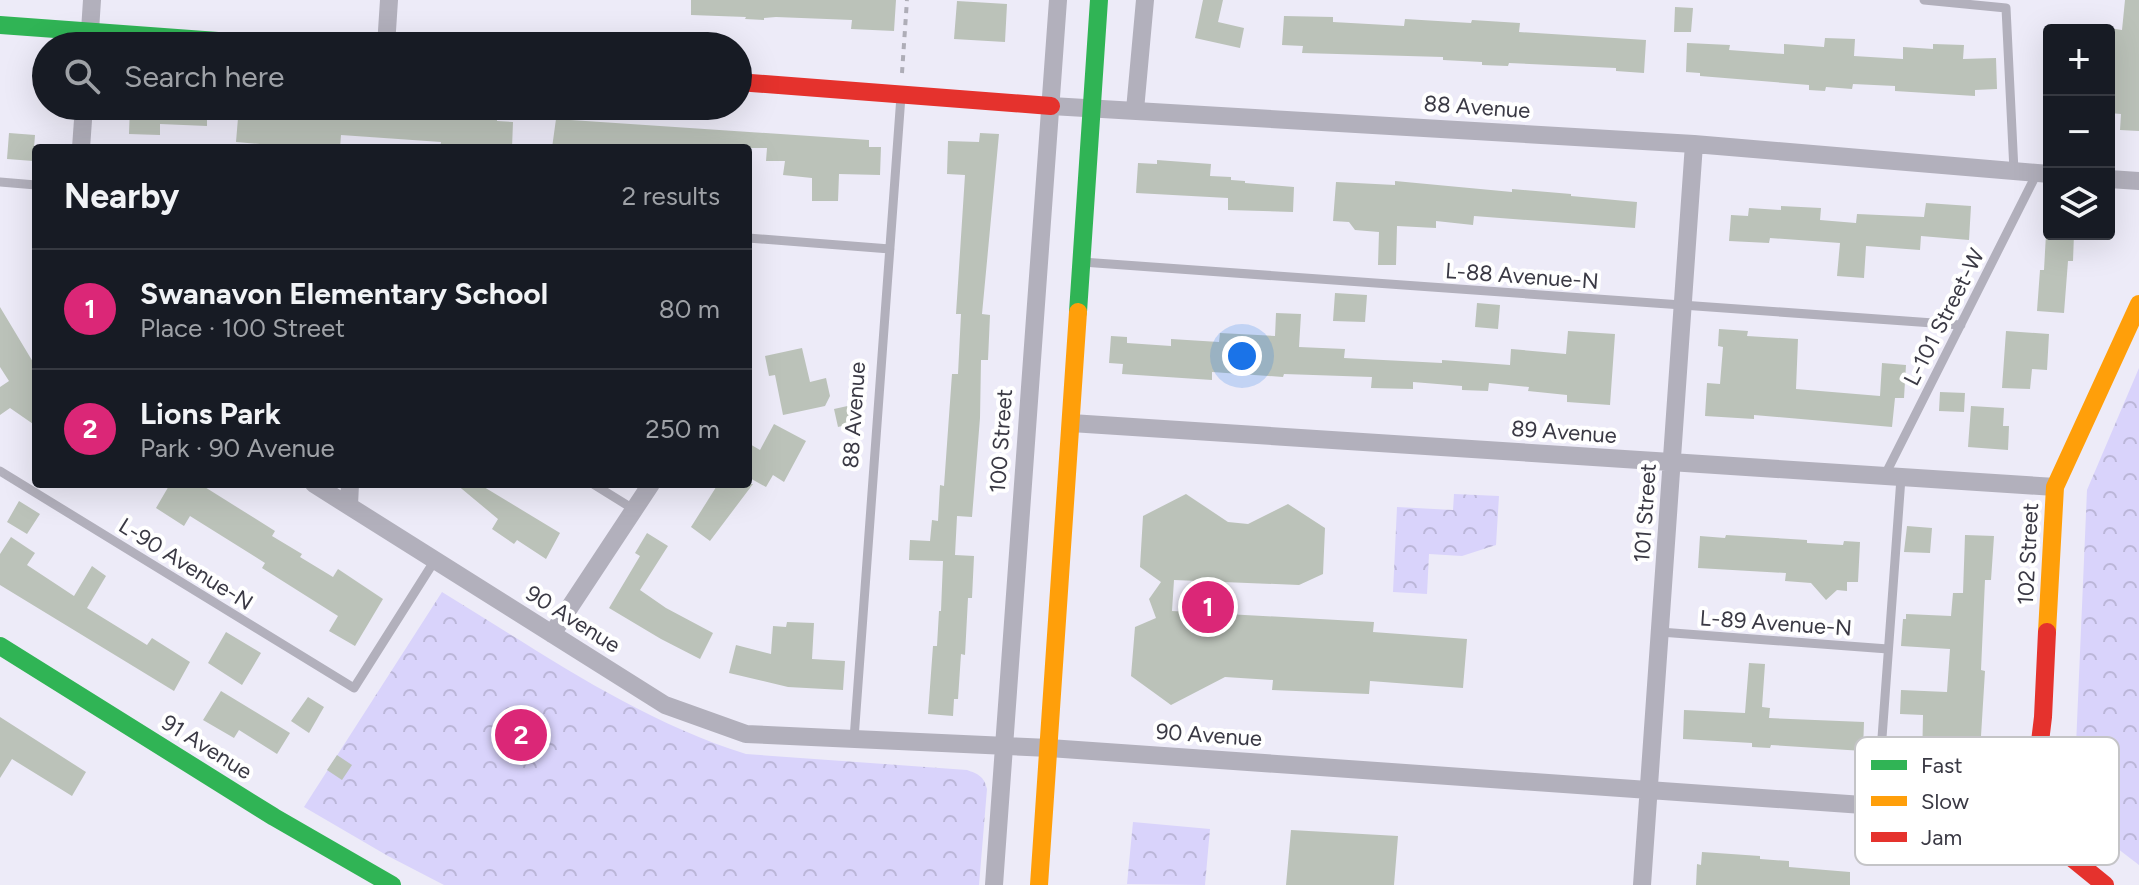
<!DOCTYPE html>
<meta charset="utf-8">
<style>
:root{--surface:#171b24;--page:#242831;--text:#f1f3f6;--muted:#9ea1a6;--line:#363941;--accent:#db2777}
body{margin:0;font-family:Figtree,sans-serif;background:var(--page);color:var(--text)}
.controls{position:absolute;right:24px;top:24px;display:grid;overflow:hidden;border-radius:8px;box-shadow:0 8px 32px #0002}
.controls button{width:72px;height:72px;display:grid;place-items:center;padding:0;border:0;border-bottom:2px solid var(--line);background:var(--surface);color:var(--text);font:40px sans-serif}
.you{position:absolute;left:1242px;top:356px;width:28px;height:28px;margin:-20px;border:6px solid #fff;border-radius:50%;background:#1a73e8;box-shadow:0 0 0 12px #1a73e833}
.badge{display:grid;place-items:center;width:52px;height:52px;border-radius:50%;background:var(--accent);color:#fff;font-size:26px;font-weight:700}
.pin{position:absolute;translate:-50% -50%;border:4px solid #fff;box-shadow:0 2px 8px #0006}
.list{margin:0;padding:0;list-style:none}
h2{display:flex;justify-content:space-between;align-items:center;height:104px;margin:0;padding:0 32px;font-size:34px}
h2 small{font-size:26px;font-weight:400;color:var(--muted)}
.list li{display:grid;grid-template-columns:52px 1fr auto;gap:24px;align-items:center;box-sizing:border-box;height:120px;padding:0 32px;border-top:2px solid var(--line)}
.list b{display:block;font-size:30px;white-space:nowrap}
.list p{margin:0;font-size:26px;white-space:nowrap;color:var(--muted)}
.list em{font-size:26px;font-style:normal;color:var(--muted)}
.icon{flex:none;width:44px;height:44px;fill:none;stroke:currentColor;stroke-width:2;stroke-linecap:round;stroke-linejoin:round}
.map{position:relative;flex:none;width:2139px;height:885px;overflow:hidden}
.search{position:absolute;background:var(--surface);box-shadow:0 8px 32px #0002;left:32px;top:32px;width:720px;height:88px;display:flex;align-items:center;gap:20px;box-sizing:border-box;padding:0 28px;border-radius:44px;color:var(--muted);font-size:30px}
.panel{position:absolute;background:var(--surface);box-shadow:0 8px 32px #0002;left:32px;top:144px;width:720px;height:344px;border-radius:8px}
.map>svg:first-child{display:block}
.forest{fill:url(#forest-crowns)}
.building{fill:#bbc2b9}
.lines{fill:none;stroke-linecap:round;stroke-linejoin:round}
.path{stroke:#aeadb7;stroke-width:4;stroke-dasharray:6 6;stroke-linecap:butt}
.lane{stroke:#b2b0bc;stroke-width:9}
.street{stroke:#b2b0bc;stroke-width:18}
.fast{stroke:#30b455;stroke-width:18}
.slow{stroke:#ff9f0a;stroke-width:18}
.jam{stroke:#e5322d;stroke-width:18}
.labels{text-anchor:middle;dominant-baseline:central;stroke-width:8;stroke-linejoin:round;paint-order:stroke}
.street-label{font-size:22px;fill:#3a3944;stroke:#fff}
.key{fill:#fff;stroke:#c4c4c7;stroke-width:2}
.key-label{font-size:22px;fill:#3a3944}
</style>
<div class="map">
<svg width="2139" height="885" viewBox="0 0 2139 885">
<defs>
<pattern id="forest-crowns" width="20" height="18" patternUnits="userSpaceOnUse" patternTransform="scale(2)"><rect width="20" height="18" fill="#d9d3fb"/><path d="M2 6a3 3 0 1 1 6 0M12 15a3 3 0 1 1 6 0" fill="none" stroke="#bbb6d8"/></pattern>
</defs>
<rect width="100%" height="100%" fill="#edebf8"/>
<!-- forest -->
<path class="forest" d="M2139,368V865L2092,829L2075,769L2087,490Z
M1454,494L1499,496L1496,545L1462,556L1429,554L1427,594L1393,592L1397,507L1453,510Z
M442,592C539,651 636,720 746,754L967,770C978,774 984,776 987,789L979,885H444L388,856L304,807Z
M1133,822L1210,829L1205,885L1127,884Z"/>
<!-- building -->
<path class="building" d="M691,0H896L894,31L851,29L852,20L776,17L764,18V20L745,19L746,17L691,15Z
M1203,0H1223L1218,22L1244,28L1240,48L1195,38Z
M2125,0H2139V131L2120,130L2121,114L2109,113V28L2122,30Z
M957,1L1007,4L1005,42L954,39Z
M1675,7L1693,8L1691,32H1674Z
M1284,16L1333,17V22L1404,26L1405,19L1471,23L1472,20L1520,23L1519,32L1646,40L1644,73L1616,71V68L1509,63L1508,66L1482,65V62L1443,60V57L1302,53L1303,46L1282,45Z
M1825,38L1855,39L1854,56L1903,59V47L1933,49V44L1964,45L1963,59L1996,58L1997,89L1975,90V96L1895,91V86L1853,84L1852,89L1826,87L1825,91L1809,90V85L1700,76V73L1686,72L1687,43L1730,45L1729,50L1784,54V44L1824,47Z
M130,106H207V126L160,124V135L129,134Z
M239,106L350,107L427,112V106L447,107V114L497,117V121L513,122L512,148H440L441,142L341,135L340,148H307L236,142Z
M556,119L869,140V147H881L880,175L839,174L838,201H812V178L783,175L785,161H766L767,148H552Z
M9,133L35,135L33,161L7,159Z
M980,133L999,134L982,314L990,315L988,360H981L980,418L972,517L957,516L955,555L974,556L972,598H968L965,655L961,654L958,699H954L953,716L928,714L933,646H937L939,611H941L943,561L909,560L910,540L930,541L932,520L938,521L940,485L944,486L952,374H958L961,314H956L965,175L947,174L948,141L979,142Z
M1157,160L1211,164L1210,176L1231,177V180L1245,181V183L1294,187L1293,212L1228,210V198L1136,193L1138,163L1157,164Z
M1395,181L1512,192V189L1571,194V196L1637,202L1635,228L1474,216L1473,225L1436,221V228L1397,226L1396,265H1378L1379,232L1355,230L1349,222L1333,221L1336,182L1395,185Z
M1926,203L1971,206L1969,240L1921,236L1920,250L1866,246L1864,278L1837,276L1840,243L1770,238L1769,243L1729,241L1731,215L1748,216L1749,208L1781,210V206L1821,208L1820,220L1856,223L1857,214L1924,217Z
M2046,234H2074L2073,261H2068L2064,313L2037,311L2040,270H2044Z
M1335,293L1367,295L1365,322L1333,321Z
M1477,303L1500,305L1498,329L1475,327Z
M0,307L36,367V426L10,408L0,415V387L9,381L0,367Z
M1276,313L1301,314L1299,347L1345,349L1344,358L1442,363V360L1510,365L1511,349L1566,354L1568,331L1615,334L1610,405L1567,402V395L1528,391L1529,387L1489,383L1488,391L1462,390V386L1413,382V389L1371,388L1372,377L1284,374L1283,377L1212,372V380L1122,374L1123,364L1109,363L1111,336L1127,337V343L1171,346V339L1219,342L1220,333L1275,336Z
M1719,329L1748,331L1747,336L1798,339L1796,389L1880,396L1882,363L1906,365L1904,398H1895L1892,427L1754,415V419L1705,416L1707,383L1720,384L1723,347L1718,346Z
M2006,331L2049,334L2047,370L2032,369L2030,389L2002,388Z
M802,348L810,382L826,378L830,396L825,406L783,415L775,375L769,376L765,356Z
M1940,392L1965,393L1964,412L1939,411Z
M861,403L864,420L838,427L834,409Z
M1971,406L2004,408L2003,426H2009L2008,450L1968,447Z
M774,424L806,441L784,482L773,475L766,487L748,477V443L760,450Z
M170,484H200L275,531L272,536L302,554L300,557L333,577L338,569L383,599L355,646L329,631L338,616L262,568L265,563L190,516L184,526L156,508Z
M456,484H479L560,533L546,559L517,540L514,544L492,529L498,519Z
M718,484H753L710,541L691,527Z
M1186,494L1228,522L1248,524L1288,504L1325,528L1323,574L1299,585L1174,580L1172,611L1374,622L1373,632L1467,639L1463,688L1370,681L1369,694L1272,690L1273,680L1225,677L1171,705L1131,676L1135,627L1156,618L1149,599L1161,582L1140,567L1143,516Z
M19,501L40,514L27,534L7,522Z
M1907,526L1932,528L1930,553L1904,552Z
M647,533L668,546L640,590L666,608L713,633L700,659L661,639L609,608L640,556L635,553Z
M1726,535L1807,540V543L1843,545L1844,541L1860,542L1858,582H1847V591L1837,590L1826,600L1811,583L1785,581L1786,573L1698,568L1700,536L1725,538Z
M1965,535L1994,536L1991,580H1985L1981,670L1985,671L1981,736H1984L1982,774L1950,771V766L1922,765L1923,715L1900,714L1901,690L1947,692L1950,649L1901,646L1903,619H1906V614L1951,616L1953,593H1963Z
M11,537L35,553L27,565L74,596L92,566L106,576L87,608L147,645L152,638L190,662L174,691L0,585V554Z
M787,622L814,623L812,659L845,661L843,690L788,687L729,673L736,645L771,654L773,626L786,627Z
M226,632L261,653L242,685L208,663Z
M1749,663L1765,664L1762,707L1770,708L1769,718L1864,722L1863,751L1771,745L1770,748L1752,747V743L1683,739L1684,710L1745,713Z
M221,691L290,733L277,754L239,730L234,738L203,720Z
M308,697L324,707L309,733L291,721Z
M0,717L86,772L72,796L12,759L0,778Z
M337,755L352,765L342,780L327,770Z
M1291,830L1398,836L1394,885H1286Z
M1702,852L1760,856V859L1789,861V867L1850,872V885H1696L1697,864L1701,865Z"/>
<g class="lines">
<!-- path -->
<path class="path" d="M902,73L907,0"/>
<!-- lane -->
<path class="lane" d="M1924,0L2006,8L2014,171
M0,182L36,185
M748,238L890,249
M1082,262L1961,325
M0,471L354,688L435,560
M1884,477L2037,173
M593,484L635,510
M1660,632L1888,649
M854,739L901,96
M1877,806L1901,478"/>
<!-- street -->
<path class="street" d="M89,46L92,0
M386,46L389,0
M1051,106L1694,144L2049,174
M1135,110L1145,0
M81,148L84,106
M2109,179L2139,181
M1071,423L2055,487
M314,484L665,705L746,734L1049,748L1877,806L2030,824
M349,505L350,484
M552,634L651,484
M994,885L1058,0
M1642,885L1694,144"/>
<!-- fast -->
<path class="fast" d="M0,25L287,46
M1078,312L1099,0
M0,646L274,817L392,885"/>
<!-- slow -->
<path class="slow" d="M2047,632L2055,487L2139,304
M1039,885L1078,312"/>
<!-- jam -->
<path class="jam" d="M738,82L1051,106
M2047,632L2043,717L2030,824L2105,885"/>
</g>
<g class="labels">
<!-- street labels -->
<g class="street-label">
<text transform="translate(1477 107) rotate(4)">88 Avenue</text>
<text transform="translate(1522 276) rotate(4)">L-88 Avenue-N</text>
<text transform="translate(1944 317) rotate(-63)">L-101 Street-W</text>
<text transform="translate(854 415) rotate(-86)">88 Avenue</text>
<text transform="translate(1564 432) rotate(4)">89 Avenue</text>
<text transform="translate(1001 441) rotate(-86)">100 Street</text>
<text transform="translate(1645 513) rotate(-86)">101 Street</text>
<text transform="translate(2028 554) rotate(-87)">102 Street</text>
<text transform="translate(186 564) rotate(32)">L-90 Avenue-N</text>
<text transform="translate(573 619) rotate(32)">90 Avenue</text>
<text transform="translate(1776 623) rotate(4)">L-89 Avenue-N</text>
<text transform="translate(1209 735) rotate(4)">90 Avenue</text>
<text transform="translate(207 747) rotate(32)">91 Avenue</text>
</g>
</g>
<!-- legend -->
<rect x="1855" y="737" width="264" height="128" rx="12" class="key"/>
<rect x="1871" y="760" width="36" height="10" fill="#30b455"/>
<rect x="1871" y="796" width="36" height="10" fill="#ff9f0a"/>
<rect x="1871" y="832" width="36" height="10" fill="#e5322d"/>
<g class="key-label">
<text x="1921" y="773">Fast</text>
<text x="1921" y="809">Slow</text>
<text x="1921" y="845">Jam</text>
</g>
</svg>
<div class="controls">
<button>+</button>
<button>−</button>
<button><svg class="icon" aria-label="layers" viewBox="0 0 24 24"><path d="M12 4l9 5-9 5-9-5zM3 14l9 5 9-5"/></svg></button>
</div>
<div class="you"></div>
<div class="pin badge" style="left:1208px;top:607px">1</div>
<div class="pin badge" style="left:521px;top:735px">2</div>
<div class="search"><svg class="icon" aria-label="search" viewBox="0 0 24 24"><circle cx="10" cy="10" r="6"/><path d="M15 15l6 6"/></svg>Search here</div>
<section class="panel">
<h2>Nearby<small>2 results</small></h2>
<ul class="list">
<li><span class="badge">1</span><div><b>Swanavon Elementary School</b><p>Place · 100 Street</p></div><em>80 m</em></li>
<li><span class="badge">2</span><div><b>Lions Park</b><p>Park · 90 Avenue</p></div><em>250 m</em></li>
</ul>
</section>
</div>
